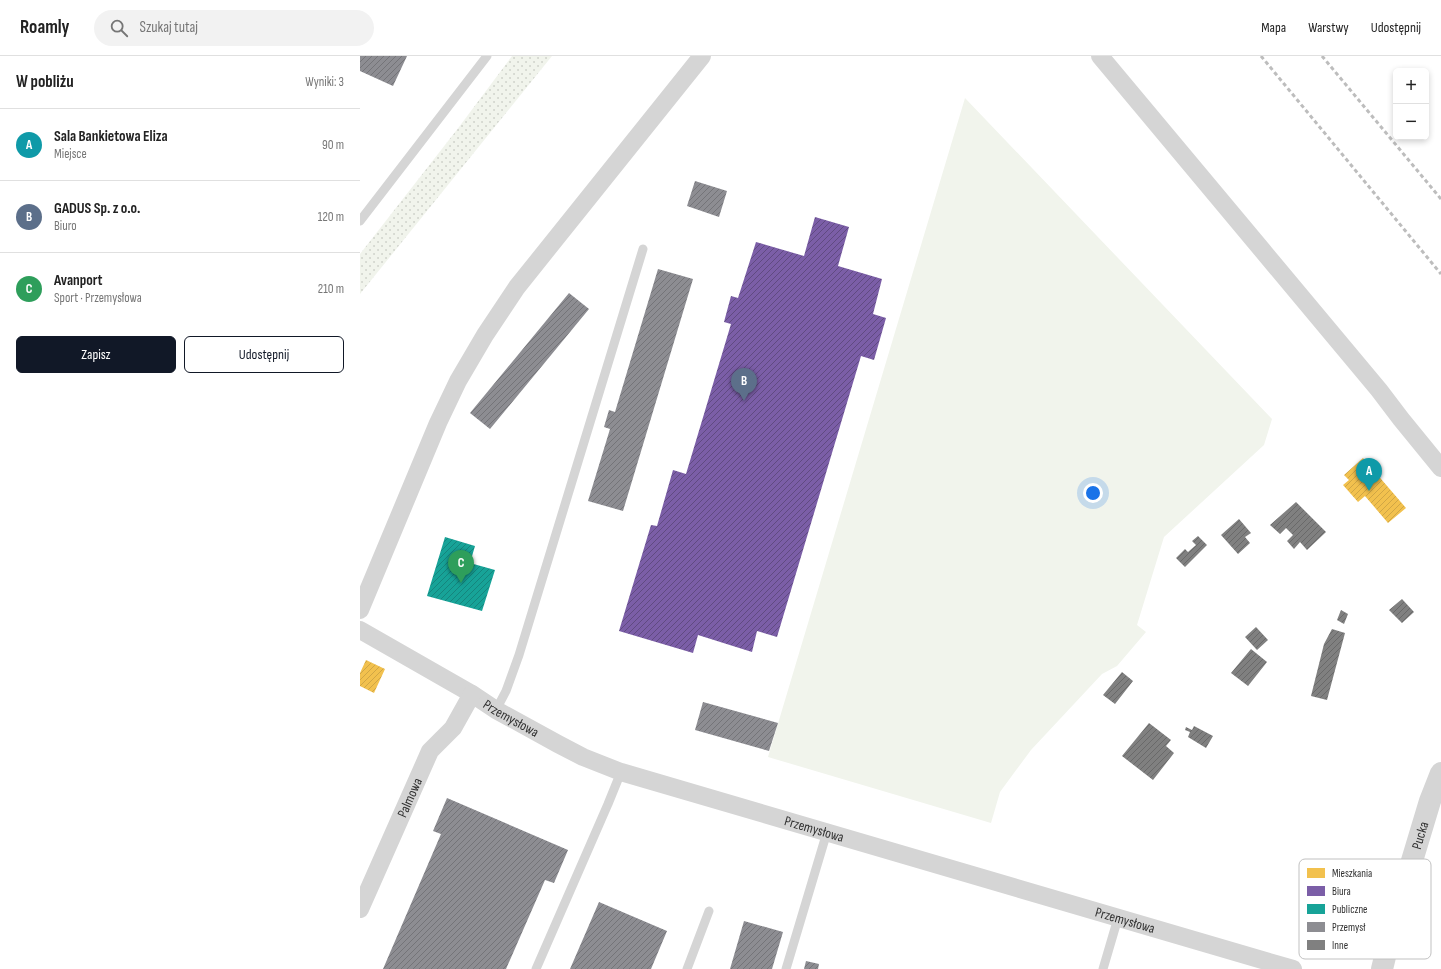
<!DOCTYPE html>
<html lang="pl">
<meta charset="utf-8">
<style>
:root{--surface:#fff;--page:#f2f2f2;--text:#222;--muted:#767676;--line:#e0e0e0;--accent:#111827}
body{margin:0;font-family:"Sofia Sans Condensed",sans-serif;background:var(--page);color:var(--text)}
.controls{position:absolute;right:12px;top:12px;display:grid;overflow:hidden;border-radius:6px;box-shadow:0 2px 6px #0003}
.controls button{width:36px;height:36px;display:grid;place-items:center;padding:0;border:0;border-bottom:1px solid var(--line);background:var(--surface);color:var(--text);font:20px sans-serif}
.you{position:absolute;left:733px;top:437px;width:14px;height:14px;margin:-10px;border:3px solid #fff;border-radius:50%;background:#1a73e8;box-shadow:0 0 0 6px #1a73e833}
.badge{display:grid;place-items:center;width:26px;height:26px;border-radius:50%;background:var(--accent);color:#fff;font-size:13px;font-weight:700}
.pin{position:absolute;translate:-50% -33px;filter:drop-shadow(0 1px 2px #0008)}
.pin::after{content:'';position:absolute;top:21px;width:14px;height:12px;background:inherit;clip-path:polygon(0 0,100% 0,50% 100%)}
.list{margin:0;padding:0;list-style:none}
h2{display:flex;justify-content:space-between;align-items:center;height:52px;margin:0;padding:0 16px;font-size:17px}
h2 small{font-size:13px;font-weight:400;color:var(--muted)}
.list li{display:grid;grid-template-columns:26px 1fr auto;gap:12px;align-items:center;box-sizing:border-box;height:72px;padding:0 16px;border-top:1px solid var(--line)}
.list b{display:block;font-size:15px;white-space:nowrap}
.list p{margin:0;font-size:13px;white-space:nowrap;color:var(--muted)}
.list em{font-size:13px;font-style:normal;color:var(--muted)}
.actions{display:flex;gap:8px;padding:12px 16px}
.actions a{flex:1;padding:9px 0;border:1px solid var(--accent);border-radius:6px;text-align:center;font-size:14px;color:var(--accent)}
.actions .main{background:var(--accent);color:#fff}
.icon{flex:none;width:22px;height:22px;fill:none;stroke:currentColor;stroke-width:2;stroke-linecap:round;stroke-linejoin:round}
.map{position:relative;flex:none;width:1081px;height:913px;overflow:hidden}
header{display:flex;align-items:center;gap:24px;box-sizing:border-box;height:56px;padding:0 20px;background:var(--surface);border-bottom:1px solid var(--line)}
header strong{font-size:19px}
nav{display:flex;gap:22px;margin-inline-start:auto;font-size:14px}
.search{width:280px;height:36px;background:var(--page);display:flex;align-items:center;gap:10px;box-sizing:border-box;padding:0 14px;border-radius:22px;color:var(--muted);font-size:15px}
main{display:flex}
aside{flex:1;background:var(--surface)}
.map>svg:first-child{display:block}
.grass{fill:url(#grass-dots)}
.garden{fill:#f1f4ec}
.homes{fill:url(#homes-hatch)}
.offices{fill:url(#offices-hatch)}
.public{fill:url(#public-hatch)}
.industry{fill:url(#industry-hatch)}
.building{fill:url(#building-hatch)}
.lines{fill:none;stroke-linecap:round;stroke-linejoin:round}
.service{stroke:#d5d5d5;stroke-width:9}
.minor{stroke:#d5d5d5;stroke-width:18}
.tertiary{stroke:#d5d5d5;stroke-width:22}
.rail{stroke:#bdbdbd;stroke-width:3;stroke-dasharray:4 3;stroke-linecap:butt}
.labels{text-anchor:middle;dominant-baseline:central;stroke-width:4;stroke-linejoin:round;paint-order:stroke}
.street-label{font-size:14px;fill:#313131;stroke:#fff}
.key{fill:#fff;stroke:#c1c1c1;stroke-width:1}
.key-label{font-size:11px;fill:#313131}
</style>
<header>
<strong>Roamly</strong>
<div class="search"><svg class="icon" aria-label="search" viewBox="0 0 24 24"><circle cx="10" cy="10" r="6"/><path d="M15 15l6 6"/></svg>Szukaj tutaj</div>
<nav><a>Mapa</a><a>Warstwy</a><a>Udostępnij</a></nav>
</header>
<main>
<aside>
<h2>W pobliżu<small>Wyniki: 3</small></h2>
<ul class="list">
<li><span class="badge" style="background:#0f9aa8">A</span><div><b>Sala Bankietowa Eliza</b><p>Miejsce</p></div><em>90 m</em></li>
<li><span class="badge" style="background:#5c6f8a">B</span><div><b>GADUS Sp. z o.o.</b><p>Biuro</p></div><em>120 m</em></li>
<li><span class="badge" style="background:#2e9e5b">C</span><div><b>Avanport</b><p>Sport · Przemysłowa</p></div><em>210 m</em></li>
</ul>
<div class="actions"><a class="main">Zapisz</a><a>Udostępnij</a></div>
</aside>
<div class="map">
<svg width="1081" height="913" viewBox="0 0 1081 913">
<defs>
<pattern id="grass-dots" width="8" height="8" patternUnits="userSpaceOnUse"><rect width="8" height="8" fill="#f1f4ec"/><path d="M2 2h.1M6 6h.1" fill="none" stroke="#cfd2cb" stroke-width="1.8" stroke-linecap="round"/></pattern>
<pattern id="homes-hatch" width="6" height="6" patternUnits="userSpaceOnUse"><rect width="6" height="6" fill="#f2c14e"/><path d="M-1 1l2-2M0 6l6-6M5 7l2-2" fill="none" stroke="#d0a645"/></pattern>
<pattern id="offices-hatch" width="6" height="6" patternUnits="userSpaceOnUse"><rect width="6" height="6" fill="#7b5ea7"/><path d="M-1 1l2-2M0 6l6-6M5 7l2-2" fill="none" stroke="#604a81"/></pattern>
<pattern id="public-hatch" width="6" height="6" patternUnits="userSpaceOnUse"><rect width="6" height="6" fill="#17a398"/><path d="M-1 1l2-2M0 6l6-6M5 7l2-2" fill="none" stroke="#15857d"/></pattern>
<pattern id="industry-hatch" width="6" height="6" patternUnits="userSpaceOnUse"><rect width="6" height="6" fill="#8d8d92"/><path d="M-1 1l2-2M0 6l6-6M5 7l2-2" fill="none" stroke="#747478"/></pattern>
<pattern id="building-hatch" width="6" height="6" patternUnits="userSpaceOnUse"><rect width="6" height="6" fill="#808080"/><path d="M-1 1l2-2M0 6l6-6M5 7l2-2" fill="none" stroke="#696969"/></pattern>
</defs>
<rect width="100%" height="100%" fill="#fff"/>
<!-- grass -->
<path class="grass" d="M152,0H192L0,238V198L99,71Z"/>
<!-- garden -->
<path class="garden" d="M605,42L912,363L904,389L804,481L777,569L786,576L757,610L742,618L671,694L640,736L631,767L408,701Z"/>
<!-- homes -->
<path class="homes" d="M1003,402L1046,452L1028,467L1005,440L998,446L983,429L989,424L984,419Z
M6,604L25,613L14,637L0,630V617Z"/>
<!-- offices -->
<path class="offices" d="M455,161L489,171L478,210L522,223L513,258L526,262L514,304L501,300L417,581L397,575L392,596L338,579L333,597L259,575L291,469L297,470L313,414L326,418L371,268L364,266L371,240L378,242L396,186L444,200Z"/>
<!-- public -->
<path class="public" d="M85,481L115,490L110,507L135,514L122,555L67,540Z"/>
<!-- industry -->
<path class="industry" d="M0,0H47L33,30L0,15Z
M335,125L367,135L359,161L327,150Z
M298,213L333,223L263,455L228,445L250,373L244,371L249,354L255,356Z
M209,237L229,253L130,373L110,357Z
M343,646L418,667L409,695L335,674Z
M87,742L208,794L194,827L185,824L146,913H23L81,778L73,775Z
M239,846L307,875L291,913H210Z
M384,865L423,876L412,913H370Z
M446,905L459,908L458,913H444Z"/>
<!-- building -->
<path class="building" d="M936,446L966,476L947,494L940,486L934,493L927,485L933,479L926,472L920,478L910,469Z
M879,463L891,477L885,481L890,487L878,498L861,479Z
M838,480L847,489L825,511L816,502L825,493L828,496L836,489L832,485Z
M1042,543L1054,556L1042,567L1029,554Z
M981,554L988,558L984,568L977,564Z
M896,571L908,584L897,594L885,581Z
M972,573L985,577L967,644L951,640L964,588Z
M891,593L907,606L888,630L871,617Z
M762,616L773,625L755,648L743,639Z
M789,667L811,684L806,690L814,697L793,724L762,700Z
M834,670L853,680L846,692L828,681L830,676L825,674L826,671L832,674Z"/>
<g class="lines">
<!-- service -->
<path class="service" d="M0,165L127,0
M136,654L146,635L159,599L283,193
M176,913L248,748L261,716
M327,913L349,855
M426,913L467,776
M743,913L758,862"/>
<!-- minor -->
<g class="minor">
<path d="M740,0L1019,334L1041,363L1081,412"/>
<path d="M0,554L78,367L98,325L125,279L157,231L342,0"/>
<path id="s1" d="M0,574L112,638L136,654L198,688L223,701L261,716L933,913"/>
<path id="s2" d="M0,853L70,695L93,672L112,638"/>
</g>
<!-- tertiary -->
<path class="tertiary" id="s3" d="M1022,913L1033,868L1070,745L1081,717"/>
<!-- rail -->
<path class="rail" d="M901,0L1081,218
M962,0L1081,143"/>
</g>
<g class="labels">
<!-- street labels -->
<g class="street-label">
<text stroke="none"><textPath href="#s1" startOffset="175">Przemysłowa</textPath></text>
<text stroke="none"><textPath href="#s2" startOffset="122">Palmowa</textPath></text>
<text stroke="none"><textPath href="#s1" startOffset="499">Przemysłowa</textPath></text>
<text stroke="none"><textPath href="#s3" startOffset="139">Pucka</textPath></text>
<text stroke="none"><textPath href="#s1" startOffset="823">Przemysłowa</textPath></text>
</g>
</g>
<!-- legend -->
<rect x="939" y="803" width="132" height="100" rx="6" class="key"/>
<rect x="947" y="812" width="18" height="10" fill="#f2c14e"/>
<rect x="947" y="830" width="18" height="10" fill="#7b5ea7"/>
<rect x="947" y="848" width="18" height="10" fill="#17a398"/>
<rect x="947" y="866" width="18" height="10" fill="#8d8d92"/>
<rect x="947" y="884" width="18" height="10" fill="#808080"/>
<g class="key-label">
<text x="972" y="821">Mieszkania</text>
<text x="972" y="839">Biura</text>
<text x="972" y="857">Publiczne</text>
<text x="972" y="875">Przemysł</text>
<text x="972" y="893">Inne</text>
</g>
</svg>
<div class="controls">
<button>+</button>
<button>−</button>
</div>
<div class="you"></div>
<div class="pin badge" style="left:1009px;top:435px;background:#0f9aa8">A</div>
<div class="pin badge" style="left:384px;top:345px;background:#5c6f8a">B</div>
<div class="pin badge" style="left:101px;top:527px;background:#2e9e5b">C</div>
</div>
</main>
